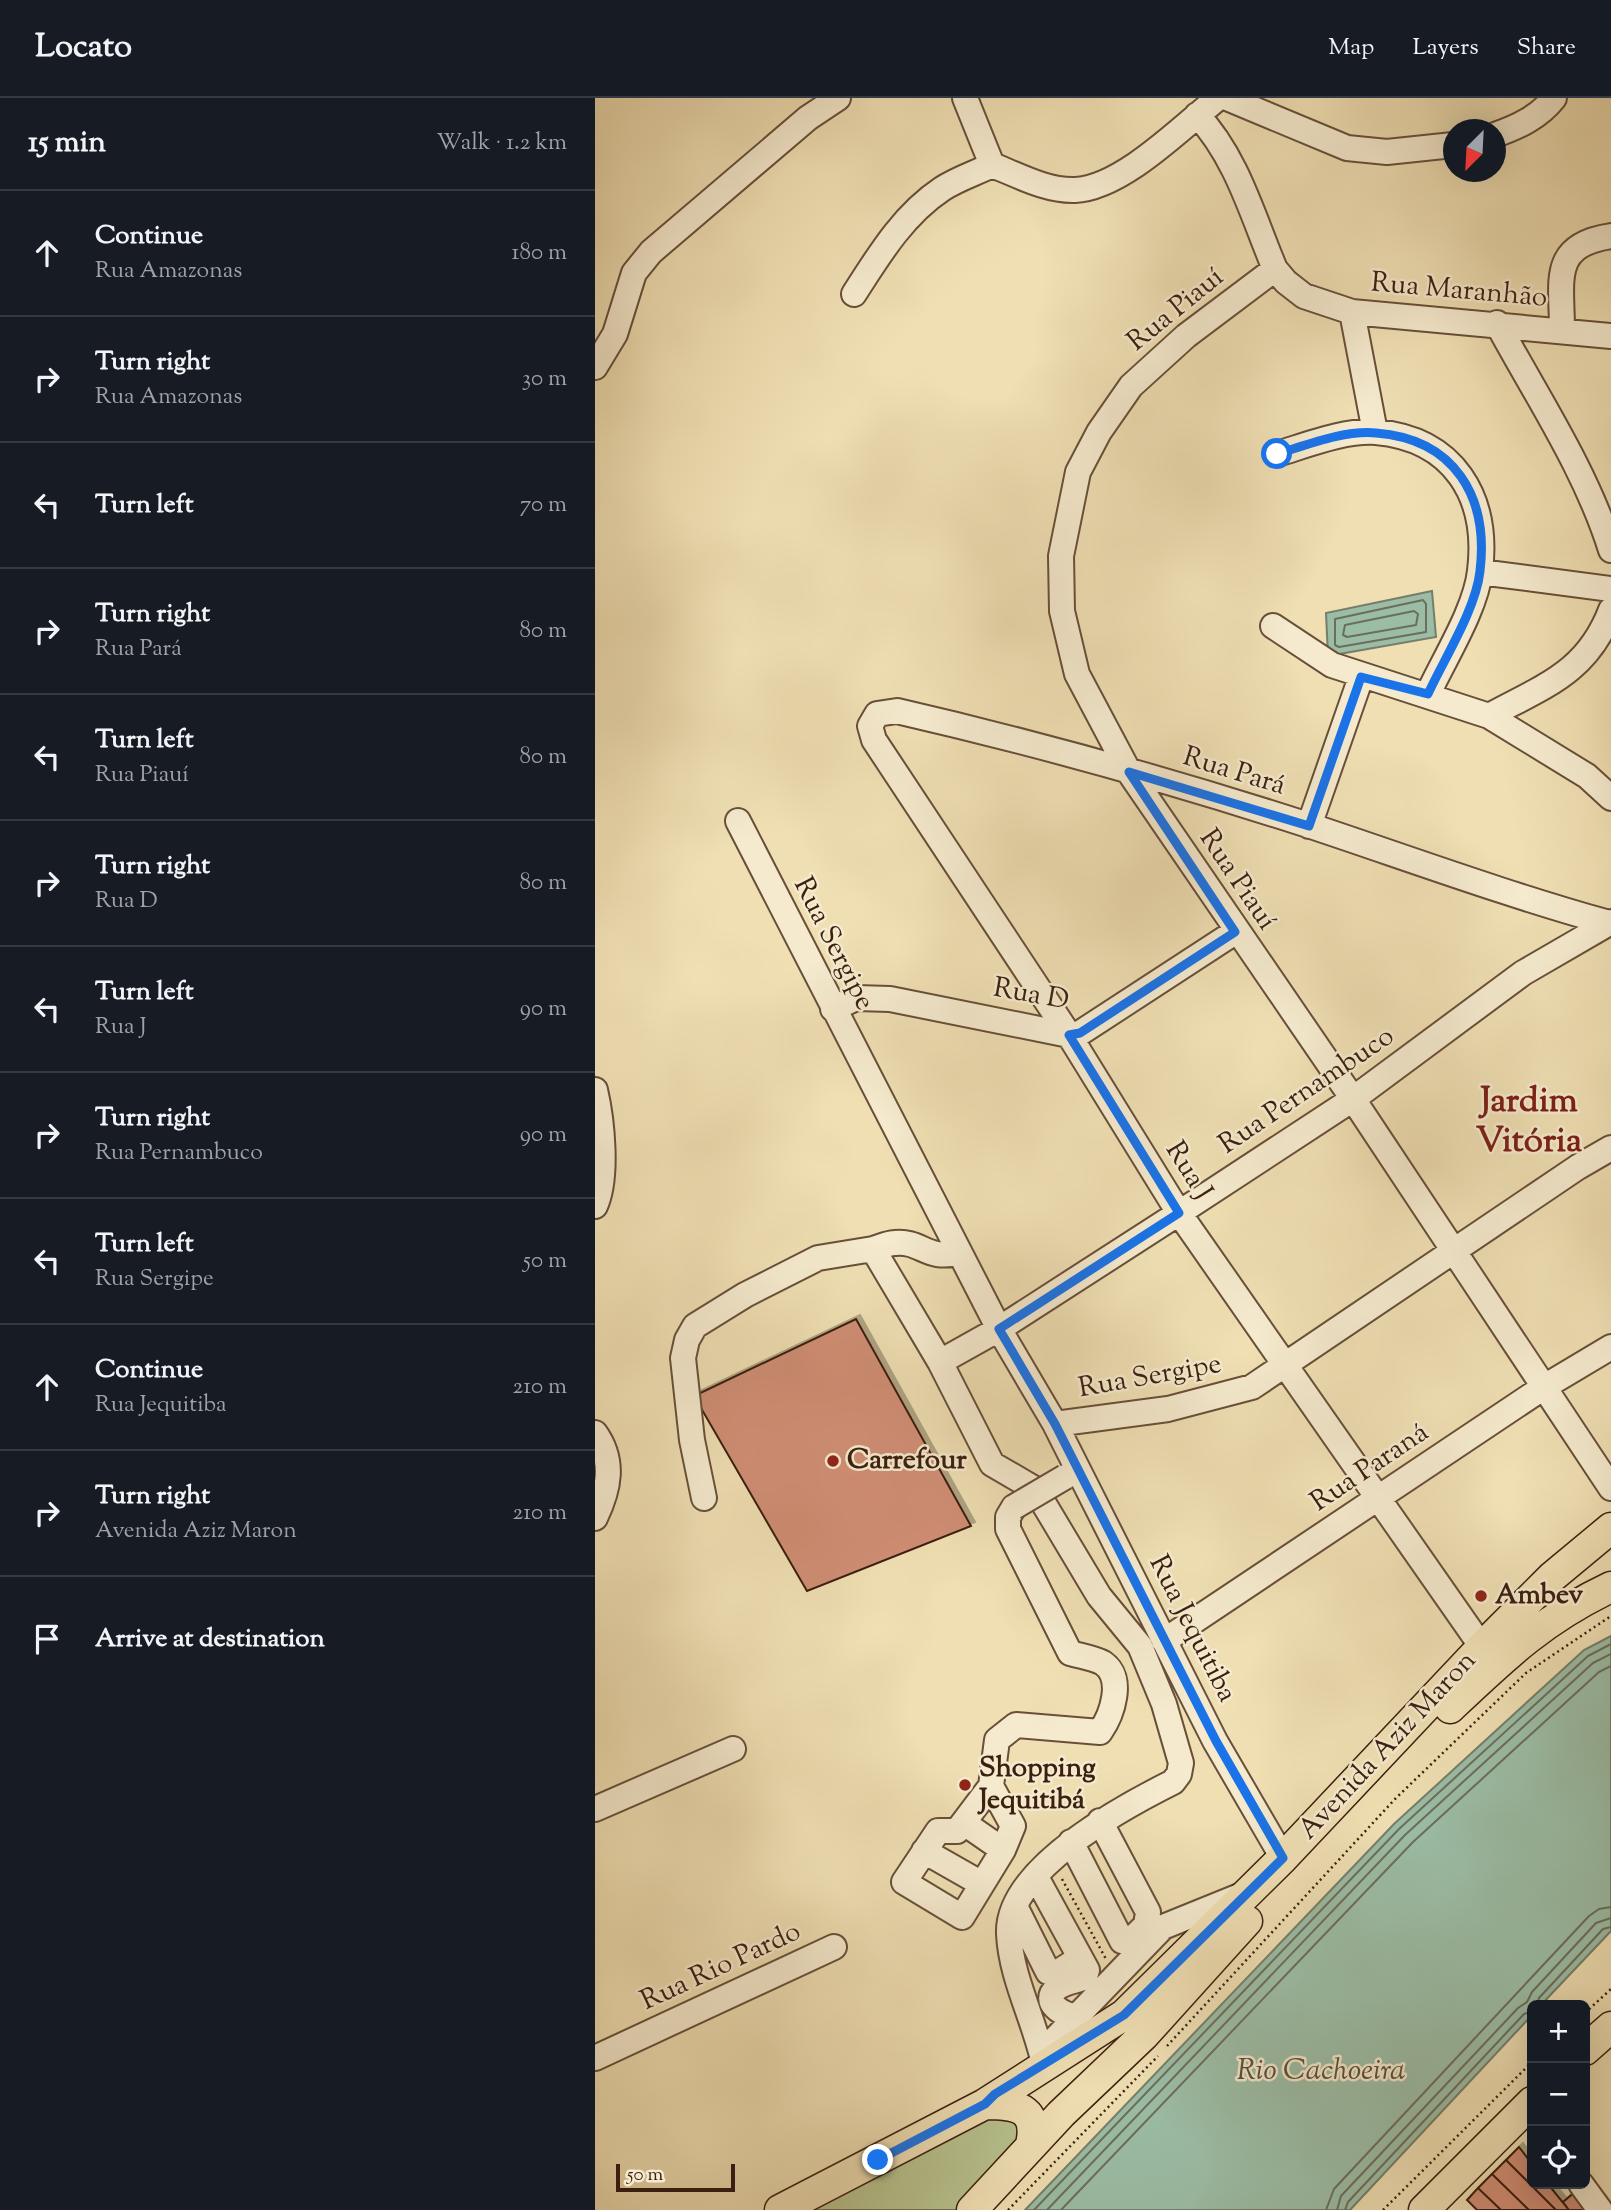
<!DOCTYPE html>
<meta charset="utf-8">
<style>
:root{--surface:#171b24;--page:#242831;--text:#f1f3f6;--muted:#9ea1a6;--line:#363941}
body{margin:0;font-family:"Sorts Mill Goudy",serif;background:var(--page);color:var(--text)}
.controls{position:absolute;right:21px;bottom:21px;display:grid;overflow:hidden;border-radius:10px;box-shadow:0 7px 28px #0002}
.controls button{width:63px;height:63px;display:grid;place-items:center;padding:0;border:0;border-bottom:2px solid var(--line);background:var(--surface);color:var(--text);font:35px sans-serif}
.compass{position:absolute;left:848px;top:21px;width:63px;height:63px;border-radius:50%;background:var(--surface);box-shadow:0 7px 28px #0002;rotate:204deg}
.scale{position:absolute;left:21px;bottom:18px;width:119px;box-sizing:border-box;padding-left:7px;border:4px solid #3b1f10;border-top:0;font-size:19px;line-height:24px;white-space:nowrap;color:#3b1f10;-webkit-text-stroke:5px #f5eace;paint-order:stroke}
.stop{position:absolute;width:21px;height:21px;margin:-16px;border:5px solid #1a73e8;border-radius:50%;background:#fff}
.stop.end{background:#1a73e8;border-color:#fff;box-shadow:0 2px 7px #0008}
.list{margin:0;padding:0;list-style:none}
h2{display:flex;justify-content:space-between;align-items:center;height:91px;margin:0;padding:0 28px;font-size:30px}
h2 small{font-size:23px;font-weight:400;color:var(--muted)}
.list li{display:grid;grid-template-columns:46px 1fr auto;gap:21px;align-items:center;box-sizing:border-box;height:126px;padding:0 28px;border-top:2px solid var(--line)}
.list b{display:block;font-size:26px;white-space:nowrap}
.list p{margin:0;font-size:23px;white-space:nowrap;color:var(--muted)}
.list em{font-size:23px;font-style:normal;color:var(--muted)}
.icon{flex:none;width:38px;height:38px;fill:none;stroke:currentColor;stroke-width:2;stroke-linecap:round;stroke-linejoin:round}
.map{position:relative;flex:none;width:1016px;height:2112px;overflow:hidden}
header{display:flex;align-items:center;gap:42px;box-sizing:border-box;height:98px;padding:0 35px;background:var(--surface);border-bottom:2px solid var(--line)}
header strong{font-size:33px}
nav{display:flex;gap:38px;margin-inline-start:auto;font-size:24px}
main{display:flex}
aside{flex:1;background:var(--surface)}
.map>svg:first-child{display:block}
.green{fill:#b7c28e;stroke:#79704f;stroke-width:2}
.water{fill:#9bbda6;stroke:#757e6a;stroke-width:2}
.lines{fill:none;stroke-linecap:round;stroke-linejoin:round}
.shore{stroke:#6b6e5b;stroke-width:2}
.building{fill:#d08e75;stroke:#3b1f10;stroke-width:2;filter:url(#shadow)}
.minor-casing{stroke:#684f39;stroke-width:28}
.major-casing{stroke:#3b1f10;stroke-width:33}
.path{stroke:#3b1f10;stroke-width:2.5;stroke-dasharray:2 3.5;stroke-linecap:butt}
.minor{stroke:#f5eace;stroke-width:24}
.major{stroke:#efdfb3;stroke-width:30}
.minor-bridge-casing{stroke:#684f39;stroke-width:28;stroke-linecap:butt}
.minor-bridge{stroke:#f5eace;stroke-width:24}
.route{stroke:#1a73e8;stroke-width:9}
.poi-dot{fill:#8f2418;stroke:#f5eace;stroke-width:2.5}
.labels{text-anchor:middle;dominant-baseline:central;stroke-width:5;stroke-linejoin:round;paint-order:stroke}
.street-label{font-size:28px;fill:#3b1f10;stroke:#f5eace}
.poi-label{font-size:28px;font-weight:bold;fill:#3b1f10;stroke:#f5eace;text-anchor:start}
.water-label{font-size:30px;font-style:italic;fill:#584e3d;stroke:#f5eace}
.district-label{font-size:35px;font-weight:bold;fill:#7a1f14;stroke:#f5eace}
</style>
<header>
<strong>Locato</strong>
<nav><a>Map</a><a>Layers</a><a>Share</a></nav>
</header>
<main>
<aside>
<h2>15 min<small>Walk · 1.2 km</small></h2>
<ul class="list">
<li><svg class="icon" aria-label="ahead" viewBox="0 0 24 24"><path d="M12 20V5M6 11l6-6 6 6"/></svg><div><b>Continue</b><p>Rua Amazonas</p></div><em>180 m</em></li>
<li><svg class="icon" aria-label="right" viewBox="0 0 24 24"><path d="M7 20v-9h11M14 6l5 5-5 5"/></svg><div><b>Turn right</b><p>Rua Amazonas</p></div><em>30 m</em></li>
<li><svg class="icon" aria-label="left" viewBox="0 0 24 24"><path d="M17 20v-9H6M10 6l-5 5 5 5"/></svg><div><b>Turn left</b></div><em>70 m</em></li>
<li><svg class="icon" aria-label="right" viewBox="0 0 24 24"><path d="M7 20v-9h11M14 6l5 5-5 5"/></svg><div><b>Turn right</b><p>Rua Pará</p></div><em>80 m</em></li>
<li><svg class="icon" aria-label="left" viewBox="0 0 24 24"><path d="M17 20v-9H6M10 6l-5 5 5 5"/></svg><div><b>Turn left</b><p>Rua Piauí</p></div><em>80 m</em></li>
<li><svg class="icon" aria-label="right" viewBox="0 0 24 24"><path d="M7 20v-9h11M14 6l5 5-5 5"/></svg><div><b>Turn right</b><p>Rua D</p></div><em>80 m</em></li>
<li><svg class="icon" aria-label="left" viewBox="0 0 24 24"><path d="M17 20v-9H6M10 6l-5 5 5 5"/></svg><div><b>Turn left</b><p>Rua J</p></div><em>90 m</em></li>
<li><svg class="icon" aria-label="right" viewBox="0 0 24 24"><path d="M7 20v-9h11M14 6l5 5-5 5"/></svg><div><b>Turn right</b><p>Rua Pernambuco</p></div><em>90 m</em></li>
<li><svg class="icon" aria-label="left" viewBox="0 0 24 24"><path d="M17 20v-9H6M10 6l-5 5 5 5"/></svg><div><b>Turn left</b><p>Rua Sergipe</p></div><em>50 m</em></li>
<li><svg class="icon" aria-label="ahead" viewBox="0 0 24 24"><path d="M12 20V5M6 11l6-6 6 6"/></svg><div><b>Continue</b><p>Rua Jequitiba</p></div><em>210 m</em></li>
<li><svg class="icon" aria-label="right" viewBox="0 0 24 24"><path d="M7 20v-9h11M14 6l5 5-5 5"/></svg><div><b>Turn right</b><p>Avenida Aziz Maron</p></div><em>210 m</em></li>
<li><svg class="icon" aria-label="arrive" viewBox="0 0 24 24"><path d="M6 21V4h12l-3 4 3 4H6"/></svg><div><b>Arrive at destination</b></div></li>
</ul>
</aside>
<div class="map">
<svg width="1016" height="2112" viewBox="0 0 1016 2112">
<defs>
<filter id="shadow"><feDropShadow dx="4" dy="-4" stdDeviation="0" flood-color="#0004"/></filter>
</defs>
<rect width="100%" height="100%" fill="#efdfb3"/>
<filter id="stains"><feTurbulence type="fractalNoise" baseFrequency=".00286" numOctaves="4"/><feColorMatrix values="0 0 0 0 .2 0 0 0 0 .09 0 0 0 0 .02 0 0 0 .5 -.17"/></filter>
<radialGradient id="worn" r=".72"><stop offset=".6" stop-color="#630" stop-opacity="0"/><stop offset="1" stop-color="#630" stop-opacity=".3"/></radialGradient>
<!-- green -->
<path class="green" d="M405,2008L423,2026L424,2040L368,2112H192Z"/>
<!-- water -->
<path class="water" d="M837,493L841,539L733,558L731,515Z
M1016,1538V1833L946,1907H937V1917L755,2112H430L799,1726L989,1552Z"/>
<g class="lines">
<!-- shore -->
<path class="shore" d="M828,502L831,506V534L744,549L740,547V521Z
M819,513L823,516L821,527L752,539L748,537L750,527Z
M942,1907L944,1900L1008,1831L1016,1829
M439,2112L804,1731L993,1558L1016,1546
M452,2112L810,1737L998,1565L1016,1556
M466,2112L818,1744L1004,1574L1016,1568
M731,2112L739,2091L994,1818L1004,1811L1016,1809
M742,2112L746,2098L923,1910L932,1904L937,1894L1001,1825L1016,1820
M750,2112L753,2104L929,1916L937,1913"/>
</g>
<!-- building -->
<path class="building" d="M261,1221L376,1428L212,1493L99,1298Z
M924,2049L937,2066V2086H953L974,2112H961L911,2062Z
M911,2062L961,2112H934L897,2076Z
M897,2076L934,2112H906L883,2090Z
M883,2090L906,2112H882L872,2102Z
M980,2094L994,2112H974L968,2104Z"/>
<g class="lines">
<defs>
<path id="minor" d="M370,0L397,67C423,77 451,93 480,92C527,90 587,29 623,0
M632,0L752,50L792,54L858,47
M602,17C642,59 658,119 680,171L691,184L709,198L757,214L1016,238
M900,37C923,29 944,19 959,0
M680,171L591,238L536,288L504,334L483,374L466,458L467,513L482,576L534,674L758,1001L1016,1390
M259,196C284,157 308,117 347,91C362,81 381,75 397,67
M757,214L780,334
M902,225C942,299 991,372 1016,452
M967,232C967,182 955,147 1016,138
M0,269L20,236L39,175L56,154L213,20L243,0
M682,356C712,347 749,332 781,334C859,341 894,399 885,473C881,511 849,561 833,596
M885,474L1016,491
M678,528L737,567L894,618L992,678L1016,700
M894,618C949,588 992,575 1016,512
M143,723L404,1231L460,1326L620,1643L688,1760
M714,728L766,579
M238,911L261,900L295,901L474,937L485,935L640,834
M0,992C7,1022 13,1080 0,1108
M278,1151C285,1149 293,1145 300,1145C326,1142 333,1164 364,1154
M345,1264L404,1231L584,1115L758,1001L928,875L1016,824
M460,1326L573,1311L657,1289L983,1069L1016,1050
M0,1335C20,1363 14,1391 0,1420
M109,1400L97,1342L88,1260L92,1242L100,1228L150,1197L223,1160L278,1151L345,1264L397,1366L440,1391L504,1498L545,1548L569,1606L586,1665L584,1676L578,1684C528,1709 411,1772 414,1836C416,1880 440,1923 449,1966
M569,1543L949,1289L1016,1249
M887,1549L584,1115L474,937L279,642L275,628L282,616L302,613C441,645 580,684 716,728C815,761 913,797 1014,825
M396,1688L418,1728L408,1752L367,1819L309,1784L343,1733H362L396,1688L402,1642L421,1627L505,1634C517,1617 530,1580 508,1565C499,1560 485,1558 475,1555L413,1431V1419L419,1409
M0,1711L138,1651
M369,1725L408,1752
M476,1744L527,1843L534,1844L551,1827L553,1814L505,1723
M329,1753L387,1786
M441,1779L492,1872L490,1879C482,1883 469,1884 462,1890C445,1904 469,1919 483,1918
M420,1808L453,1874H463L482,1862
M0,1960L239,1849
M449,1966L459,1942L568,1829L647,1797
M986,2086L1005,2112"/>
<path id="major" d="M855,1610C909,1559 948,1521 1016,1489
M990,1952L1016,1929
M390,2006C421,2006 444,2009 436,2047
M185,2112L390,2006L529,1917L688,1760L887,1549L957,1479L1016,1430
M377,2112L466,2016L549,1937L652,1823
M829,2112L937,2004"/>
</defs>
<!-- minor casing -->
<use href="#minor" class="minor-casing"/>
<!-- major casing -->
<use href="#major" class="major-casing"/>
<!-- path -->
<path class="path" d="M467,1781L511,1861
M990,1915L1016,1891
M572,1948L800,1701L931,1575L1016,1518
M413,2112L563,1958
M788,2112L937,1964"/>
<!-- minor -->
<use href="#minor" class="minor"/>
<!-- major -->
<use href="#major" class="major"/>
<defs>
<path id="minor-bridge" d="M419,1409L470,1379"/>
</defs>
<!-- minor-bridge casing -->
<use href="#minor-bridge" class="minor-bridge-casing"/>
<!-- minor-bridge -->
<use href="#minor-bridge" class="minor-bridge"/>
</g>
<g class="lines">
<!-- route -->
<path class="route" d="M283,2062L390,2006L400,1996L529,1917L688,1760L621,1643L460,1326L404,1231L584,1115L474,937L485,935L640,834L534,674L714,728L766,579L833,596C849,561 881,511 885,473C894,398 859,341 781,335C749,332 712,347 682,356"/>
</g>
<!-- markers -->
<g class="poi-dot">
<circle cx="238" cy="1363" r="7"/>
<circle cx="886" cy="1498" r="7"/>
<circle cx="370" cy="1687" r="7"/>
</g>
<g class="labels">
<!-- street labels -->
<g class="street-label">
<text transform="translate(864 193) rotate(5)">Rua Maranhão</text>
<text transform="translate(581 212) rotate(-39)">Rua Piauí</text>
<text transform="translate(639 674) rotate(17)">Rua Pará</text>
<text transform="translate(642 782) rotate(56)">Rua Piauí</text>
<text transform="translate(238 846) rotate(63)">Rua Sergipe</text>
<text transform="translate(436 897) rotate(10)">Rua D</text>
<text transform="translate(712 993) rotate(-34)">Rua Pernambuco</text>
<text transform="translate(593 1073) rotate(58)">Rua J</text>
<text transform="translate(555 1279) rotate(-10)">Rua Sergipe</text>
<text transform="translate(775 1370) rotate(-34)">Rua Paraná</text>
<text transform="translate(597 1531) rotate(63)">Rua Jequitiba</text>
<text transform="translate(793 1648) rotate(-47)">Avenida Aziz Maron</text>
<text transform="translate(126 1869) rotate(-25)">Rua Rio Pardo</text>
</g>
<!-- poi labels -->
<g class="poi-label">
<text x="252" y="1363">Carrefour</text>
<text x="900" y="1498">Ambev</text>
<text x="384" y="1671">Shopping<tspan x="384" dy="32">Jequitibá</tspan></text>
</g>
<!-- water labels -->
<g class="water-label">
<text x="726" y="1973">Rio Cachoeira</text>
</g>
<!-- district labels -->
<g class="district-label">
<text x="934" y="1004">Jardim<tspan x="934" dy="40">Vitória</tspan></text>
</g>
</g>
<rect width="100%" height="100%" filter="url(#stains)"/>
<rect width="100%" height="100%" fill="url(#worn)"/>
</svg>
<div class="controls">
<button>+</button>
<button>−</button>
<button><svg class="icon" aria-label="locate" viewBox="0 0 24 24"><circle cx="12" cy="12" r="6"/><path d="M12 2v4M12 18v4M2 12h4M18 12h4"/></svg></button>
</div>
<svg class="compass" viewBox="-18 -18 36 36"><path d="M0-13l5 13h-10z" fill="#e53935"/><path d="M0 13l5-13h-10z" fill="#9ea1a6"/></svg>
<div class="scale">50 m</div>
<div class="stop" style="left:682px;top:356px"></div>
<div class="stop end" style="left:283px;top:2062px"></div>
</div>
</main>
